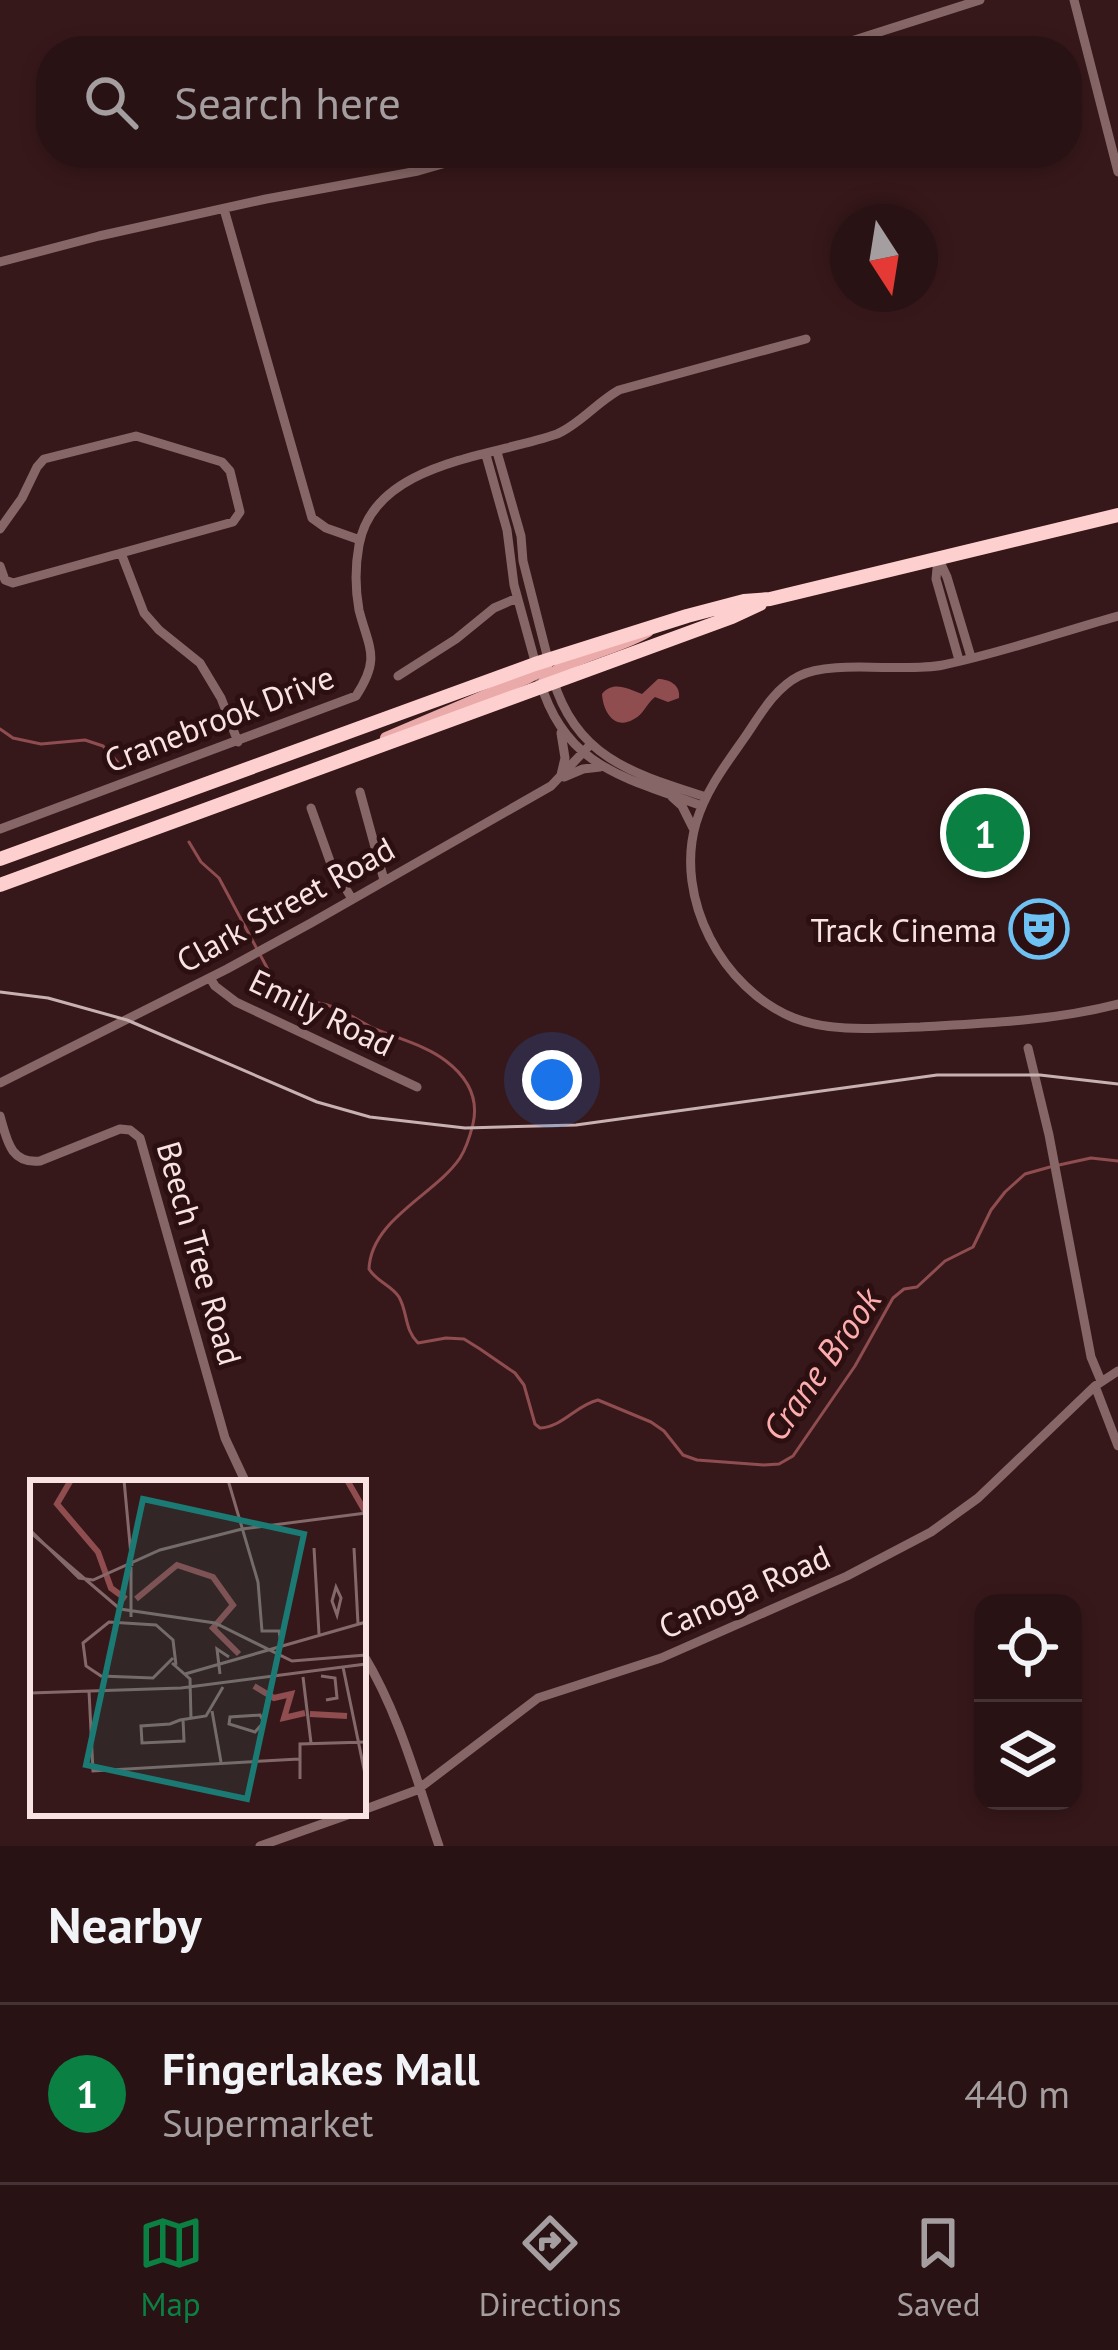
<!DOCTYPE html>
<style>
:root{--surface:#291214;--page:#352022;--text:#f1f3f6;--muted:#a59ea0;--line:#453234;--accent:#0b8043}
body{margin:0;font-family:"PT Sans",sans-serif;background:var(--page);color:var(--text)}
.controls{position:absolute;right:36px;bottom:36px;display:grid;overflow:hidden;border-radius:24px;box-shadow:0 6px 18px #0003}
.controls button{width:108px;height:108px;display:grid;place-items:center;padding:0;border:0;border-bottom:3px solid var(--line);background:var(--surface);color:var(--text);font:60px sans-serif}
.compass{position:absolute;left:830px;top:204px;width:108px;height:108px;border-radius:50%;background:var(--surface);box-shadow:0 6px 18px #0003;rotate:168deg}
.you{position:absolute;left:552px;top:1080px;width:42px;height:42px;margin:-30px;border:9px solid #fff;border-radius:50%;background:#1a73e8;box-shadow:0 0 0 18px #1a73e833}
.badge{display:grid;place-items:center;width:78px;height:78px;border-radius:50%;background:var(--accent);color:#fff;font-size:39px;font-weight:700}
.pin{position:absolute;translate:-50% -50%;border:6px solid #fff;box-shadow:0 3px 12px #0006}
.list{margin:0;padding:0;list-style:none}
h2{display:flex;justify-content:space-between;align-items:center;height:156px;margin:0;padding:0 48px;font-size:51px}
h2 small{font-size:39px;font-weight:400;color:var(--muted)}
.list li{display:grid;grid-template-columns:78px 1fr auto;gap:36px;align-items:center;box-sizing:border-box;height:180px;padding:0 48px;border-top:3px solid var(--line)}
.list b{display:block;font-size:45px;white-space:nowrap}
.list p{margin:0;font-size:39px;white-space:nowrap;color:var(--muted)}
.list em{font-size:39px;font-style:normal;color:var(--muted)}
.icon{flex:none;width:66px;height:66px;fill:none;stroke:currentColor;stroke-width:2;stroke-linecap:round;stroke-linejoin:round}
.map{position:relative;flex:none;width:1118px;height:1846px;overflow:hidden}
.search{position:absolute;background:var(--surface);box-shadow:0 6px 18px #0003;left:36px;right:36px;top:36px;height:132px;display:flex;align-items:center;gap:30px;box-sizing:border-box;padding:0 42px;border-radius:48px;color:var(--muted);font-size:45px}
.sheet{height:336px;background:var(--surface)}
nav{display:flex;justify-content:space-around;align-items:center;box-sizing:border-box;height:168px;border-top:3px solid var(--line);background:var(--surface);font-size:33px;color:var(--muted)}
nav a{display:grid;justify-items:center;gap:6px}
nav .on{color:var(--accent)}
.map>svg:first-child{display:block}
.water{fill:#904d50}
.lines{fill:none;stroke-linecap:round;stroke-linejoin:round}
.stream{stroke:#904d50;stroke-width:3}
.minor{stroke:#866666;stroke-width:9}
.major{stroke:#ebaaaa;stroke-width:12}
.highway{stroke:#fecfcf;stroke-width:14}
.rail{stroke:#c8b1b1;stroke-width:3}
.labels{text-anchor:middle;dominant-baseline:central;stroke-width:10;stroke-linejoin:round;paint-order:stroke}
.street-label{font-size:33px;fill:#f8e3e2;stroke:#2c0f11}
.poi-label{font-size:33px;fill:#f8e3e2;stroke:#2c0f11;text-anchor:end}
.water-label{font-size:36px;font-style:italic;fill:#feadae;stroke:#2c0f11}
.inset-river{fill:none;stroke:#904d50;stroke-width:6}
.inset-road{fill:none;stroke:#84696a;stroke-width:3}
.view{fill:#1b7b74;fill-opacity:0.15;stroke:#1b7b74;stroke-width:6}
.inset-edge{fill:none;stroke:#f8e3e2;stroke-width:6}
</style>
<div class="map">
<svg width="1118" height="1846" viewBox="0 0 1118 1846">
<rect width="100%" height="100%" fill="#37181a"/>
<!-- water -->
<path class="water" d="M658,679C669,679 681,685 679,698L668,702L655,697C646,704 644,714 634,719C614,731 603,711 602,694C613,680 628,689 642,694Z"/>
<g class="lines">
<!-- stream -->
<path class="stream" d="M0,729L13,738L41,744L85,740L103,746L123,768
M189,842L201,862L219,878L279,990C294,1002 313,1000 330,1006C345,1011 357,1020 371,1027C395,1038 426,1045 446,1061C467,1077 479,1098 473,1124C470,1136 467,1147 460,1158C435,1195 371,1219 369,1269C377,1282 391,1285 399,1297C408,1313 404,1329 418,1343L446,1338L464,1339L480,1349L515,1373L524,1385L535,1424L540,1428C563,1427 576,1405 598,1400L651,1422L664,1431L683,1455L697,1460L764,1465L779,1464L793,1456L855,1366L893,1298L904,1289L917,1287L945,1261L973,1247L991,1210L1005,1192L1025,1174L1050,1167
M1059,1165L1091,1158L1118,1161"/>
<!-- minor -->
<path class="minor" d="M1074,0L1118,172
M820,51L980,0
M224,209L312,518L326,528L360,540
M0,262L99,236L266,199L418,171L481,153
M497,452L521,536L523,561L549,663
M486,455L507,530L514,585L536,665
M0,529L22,498L37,467L44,459L136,436L222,462L230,471L240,512L233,522L13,583L5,580L0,566
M121,553L144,613L159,630L200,663L221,698L238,742
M938,558L936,579L959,660
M939,560L947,577L971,657
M1118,616C1060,632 1002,653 943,665C903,673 832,659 799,676C775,688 760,715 745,737C726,764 706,790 696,823C674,898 722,989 794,1018C833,1033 879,1028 920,1027C988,1023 1052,1021 1118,1004
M398,676L456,639L494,608L517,598
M553,679C576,758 634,774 706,797
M540,681C565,768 627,778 702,806
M561,775L565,758L561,733
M564,777L583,769L600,767
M360,792L384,880
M672,797L682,806L693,828
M311,808L331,864L352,899
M0,829L356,696C381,658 369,649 359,610C355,588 355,567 359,545C374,462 491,457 557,434C580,424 596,403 619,390L806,339
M210,978L215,986L236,1002L417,1087
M1028,1048L1049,1135L1091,1357L1101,1381
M0,1083L227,969L311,923L551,786L590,745
M0,1116C7,1140 10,1164 40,1161L120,1129L130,1130L140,1138L225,1438L246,1483
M1095,1386L1118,1446
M363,1654C399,1713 417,1781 439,1846
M363,1810L417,1790L538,1698L661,1658L847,1576L931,1532L978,1498L1095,1386L1118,1371
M260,1846L353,1813"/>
<!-- major -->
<path class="major" d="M544,682C562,658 620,649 648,631
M386,738L527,678L544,669L549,659"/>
<!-- highway -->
<path class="highway" d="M0,859L535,664L687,616L744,601L770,599L1118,515
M0,885L732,617L760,604"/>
<!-- rail -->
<path class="rail" d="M0,992L48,998L127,1020L317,1102L370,1117L465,1128L576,1125L937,1075H1040L1118,1084"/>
</g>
<!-- icons -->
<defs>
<symbol id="theatre-ring" viewBox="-11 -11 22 22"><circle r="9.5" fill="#2c0f11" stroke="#6ec2f3" stroke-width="1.5"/><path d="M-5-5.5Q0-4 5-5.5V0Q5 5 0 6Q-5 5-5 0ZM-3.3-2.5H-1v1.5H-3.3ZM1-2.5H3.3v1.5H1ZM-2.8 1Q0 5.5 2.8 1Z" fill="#6ec2f3"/></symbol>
</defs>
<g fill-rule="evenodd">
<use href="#theatre-ring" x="1006" y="896" width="66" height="66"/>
</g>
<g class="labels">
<!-- street labels -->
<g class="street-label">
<text transform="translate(219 718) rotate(-21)">Cranebrook Drive</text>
<text transform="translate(285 904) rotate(-29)">Clark Street Road</text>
<text transform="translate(322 1012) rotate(26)">Emily Road</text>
<text transform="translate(200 1253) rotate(74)">Beech Tree Road</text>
<text transform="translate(744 1591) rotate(-24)">Canoga Road</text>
</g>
<!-- poi labels -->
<g class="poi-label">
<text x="997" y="929">Track Cinema</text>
</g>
<!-- water labels -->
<g class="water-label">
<text transform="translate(821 1364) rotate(-55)">Crane Brook</text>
</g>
</g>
<!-- overview -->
<g transform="translate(30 1480)">
<rect width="336" height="336" fill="#37181a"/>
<path class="inset-river" d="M41,0L27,24L68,72L81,108L96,119M317,0L336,33M106,119L147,85L183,97L203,125L183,148L209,174M224,206L244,218L261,214L254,238L275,233M280,234L317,236"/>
<path class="inset-road" d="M94,0L102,86M198,0L228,102L232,151H249L251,163M0,50L49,98L63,100L130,70L212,49L336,33M0,52L90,129L185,143L262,181L336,175M284,68L289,154M324,68L328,144M101,87V137M306,107L311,118L307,135L302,121ZM143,178L123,198L71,196L56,186L53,163L79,142L126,145L143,160L146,185M142,183L160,199L161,239M313,187L336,299M155,194L336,142M190,194L187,169L199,177M291,196L305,198L307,218L296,220M273,197L281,263M59,211L63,291L269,279M0,213L151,208L336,184M182,231L191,282M230,235L234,242L225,252L199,244L200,237ZM153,239L154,261L112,263L111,246L140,244L150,240L176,236L193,207M270,299V264L336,262"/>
<path class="view" d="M113,19L274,54L217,319L56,285Z"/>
<rect width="336" height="336" class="inset-edge"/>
</g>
</svg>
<div class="controls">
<button><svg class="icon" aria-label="locate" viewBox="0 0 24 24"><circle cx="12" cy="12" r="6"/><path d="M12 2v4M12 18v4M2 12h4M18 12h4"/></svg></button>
<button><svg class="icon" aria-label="layers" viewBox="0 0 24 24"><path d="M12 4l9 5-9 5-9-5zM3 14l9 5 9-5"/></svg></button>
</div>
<svg class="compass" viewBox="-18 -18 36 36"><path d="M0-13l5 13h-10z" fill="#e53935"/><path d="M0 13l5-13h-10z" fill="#a59ea0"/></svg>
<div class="you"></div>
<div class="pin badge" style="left:985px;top:833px">1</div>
<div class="search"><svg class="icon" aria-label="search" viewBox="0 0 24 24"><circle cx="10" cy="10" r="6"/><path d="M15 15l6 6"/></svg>Search here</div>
</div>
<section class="sheet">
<h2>Nearby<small></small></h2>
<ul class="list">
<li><span class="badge">1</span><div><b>Fingerlakes Mall</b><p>Supermarket</p></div><em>440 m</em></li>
</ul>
</section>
<nav>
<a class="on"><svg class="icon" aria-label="map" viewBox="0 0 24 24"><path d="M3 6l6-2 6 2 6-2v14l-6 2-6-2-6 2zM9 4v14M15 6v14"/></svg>Map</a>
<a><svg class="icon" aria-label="directions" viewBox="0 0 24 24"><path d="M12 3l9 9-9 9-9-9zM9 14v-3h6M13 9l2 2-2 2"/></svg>Directions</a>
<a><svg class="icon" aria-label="saved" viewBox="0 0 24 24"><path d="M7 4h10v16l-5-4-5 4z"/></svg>Saved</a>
</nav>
